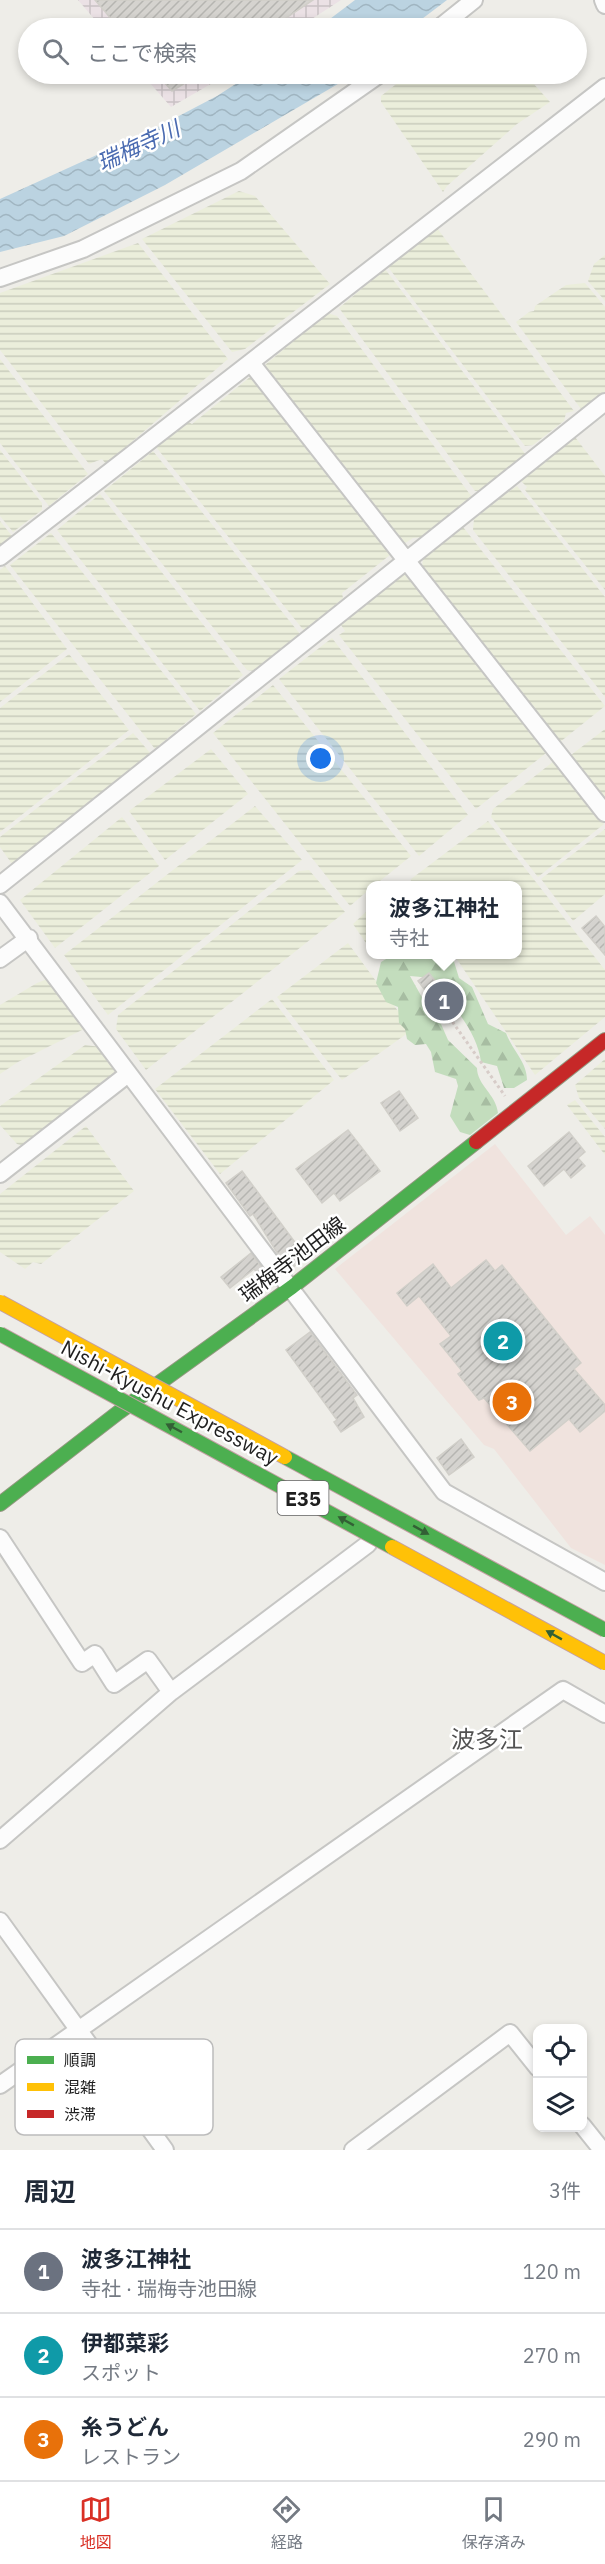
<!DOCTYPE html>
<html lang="ja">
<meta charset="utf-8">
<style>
:root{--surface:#fff;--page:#f2f2f3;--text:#1f2937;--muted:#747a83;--line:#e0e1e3;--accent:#d93025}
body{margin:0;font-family:"IBM Plex Sans","Noto Sans JP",sans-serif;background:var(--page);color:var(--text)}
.controls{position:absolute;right:18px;bottom:18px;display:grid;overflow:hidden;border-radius:12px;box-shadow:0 3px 9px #0003}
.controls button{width:54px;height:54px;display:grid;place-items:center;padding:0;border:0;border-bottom:2px solid var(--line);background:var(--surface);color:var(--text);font:30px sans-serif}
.you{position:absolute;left:321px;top:759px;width:21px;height:21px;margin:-15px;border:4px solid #fff;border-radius:50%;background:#1a73e8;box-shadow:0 0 0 9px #1a73e833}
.badge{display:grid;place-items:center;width:39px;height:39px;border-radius:50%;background:var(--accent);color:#fff;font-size:20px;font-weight:700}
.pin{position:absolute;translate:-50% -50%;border:3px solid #fff;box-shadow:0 2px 6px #0006}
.popup{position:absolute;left:366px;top:881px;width:156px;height:78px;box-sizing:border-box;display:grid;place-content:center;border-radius:12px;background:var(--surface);filter:drop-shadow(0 2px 4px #0005);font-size:20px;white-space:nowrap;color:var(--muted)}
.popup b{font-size:22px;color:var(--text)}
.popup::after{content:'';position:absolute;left:50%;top:100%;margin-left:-12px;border:12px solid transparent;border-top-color:var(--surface)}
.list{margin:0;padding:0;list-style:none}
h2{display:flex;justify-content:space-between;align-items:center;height:78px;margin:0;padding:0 24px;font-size:26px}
h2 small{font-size:20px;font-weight:400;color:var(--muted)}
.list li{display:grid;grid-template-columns:39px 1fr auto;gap:18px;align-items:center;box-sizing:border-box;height:84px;padding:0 24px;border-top:2px solid var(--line)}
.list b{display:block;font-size:22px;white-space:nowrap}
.list p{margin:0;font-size:20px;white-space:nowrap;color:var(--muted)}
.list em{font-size:20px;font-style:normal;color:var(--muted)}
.icon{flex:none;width:33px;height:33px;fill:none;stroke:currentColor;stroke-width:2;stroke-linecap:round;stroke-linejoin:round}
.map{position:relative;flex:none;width:605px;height:2150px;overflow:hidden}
.search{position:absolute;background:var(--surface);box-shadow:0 3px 9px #0003;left:18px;right:18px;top:18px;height:66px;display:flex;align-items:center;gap:15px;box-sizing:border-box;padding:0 21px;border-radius:33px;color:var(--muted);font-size:22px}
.sheet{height:330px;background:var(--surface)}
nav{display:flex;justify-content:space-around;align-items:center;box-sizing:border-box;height:84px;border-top:2px solid var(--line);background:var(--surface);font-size:16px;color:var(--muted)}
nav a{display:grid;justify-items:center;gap:3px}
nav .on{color:var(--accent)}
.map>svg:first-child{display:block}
.commercial{fill:#f0e3de}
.industrial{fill:url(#industrial-grid)}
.farmland{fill:url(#farmland-rules)}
.forest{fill:url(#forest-firs)}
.water{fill:url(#water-waves)}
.building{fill:url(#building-hatch);stroke:#d1cfc9;stroke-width:1.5}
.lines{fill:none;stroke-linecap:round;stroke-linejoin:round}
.street-casing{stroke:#c6c6c4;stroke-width:20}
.fast-casing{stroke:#92987f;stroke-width:16}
.jam-casing{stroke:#92987f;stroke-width:16}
.path{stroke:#d7ccc8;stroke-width:3;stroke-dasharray:3 3;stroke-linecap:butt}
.street{stroke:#fcfcfc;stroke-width:16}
.fast{stroke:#4caf50;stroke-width:14}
.jam{stroke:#c62828;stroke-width:14}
.fast-bridge-casing{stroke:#c49fa3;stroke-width:16;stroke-linecap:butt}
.slow-bridge-casing{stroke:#c49fa3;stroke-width:16;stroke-linecap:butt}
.fast-bridge{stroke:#4caf50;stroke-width:14}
.slow-bridge{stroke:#ffc107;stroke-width:14}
.oneway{fill:#336035}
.labels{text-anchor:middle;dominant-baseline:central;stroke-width:5;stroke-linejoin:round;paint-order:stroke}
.shield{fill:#fff;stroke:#626262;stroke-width:1.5}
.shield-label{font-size:20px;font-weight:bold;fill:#1f1f1f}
.street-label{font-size:21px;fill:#1f1f1f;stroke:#fff}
.water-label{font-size:22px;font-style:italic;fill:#4a6bb1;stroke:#fff}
.quarter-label{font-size:24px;fill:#525252;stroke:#fff}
.key{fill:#fff;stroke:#bcbcbc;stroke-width:1.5}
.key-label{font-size:16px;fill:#1f1f1f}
</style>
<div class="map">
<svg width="605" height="2150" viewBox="0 0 605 2150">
<defs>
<pattern id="industrial-grid" width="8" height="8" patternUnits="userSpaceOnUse" patternTransform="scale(1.5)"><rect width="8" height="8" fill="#ebe1e5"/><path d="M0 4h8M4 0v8" fill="none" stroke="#c9c1c4"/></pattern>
<pattern id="farmland-rules" width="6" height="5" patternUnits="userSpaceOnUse" patternTransform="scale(1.5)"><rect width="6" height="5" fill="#ebeedb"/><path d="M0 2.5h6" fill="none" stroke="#c9ccbc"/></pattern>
<pattern id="forest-firs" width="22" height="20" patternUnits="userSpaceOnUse" patternTransform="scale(1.5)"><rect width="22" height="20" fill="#c3ddbd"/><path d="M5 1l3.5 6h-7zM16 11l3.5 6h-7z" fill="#a7bda2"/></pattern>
<pattern id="water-waves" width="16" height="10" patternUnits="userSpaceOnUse" patternTransform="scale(1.5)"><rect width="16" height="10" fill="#bbd3e1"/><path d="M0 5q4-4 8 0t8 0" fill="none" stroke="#a0b5c1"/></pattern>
<pattern id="building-hatch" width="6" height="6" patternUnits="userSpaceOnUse" patternTransform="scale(1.5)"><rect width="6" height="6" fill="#d5d3cf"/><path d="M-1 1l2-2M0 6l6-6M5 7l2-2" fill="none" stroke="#b6b5b1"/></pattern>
</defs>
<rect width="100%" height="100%" fill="#eeede8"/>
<!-- commercial -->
<path class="commercial" d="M495,1144L566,1235L590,1216L605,1235V1565L571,1548L494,1449L484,1445L335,1269Z"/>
<!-- industrial -->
<path class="industrial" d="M78,0H341L298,28H102Z
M142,74H228L171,107Z"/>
<!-- farmland -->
<path class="farmland" d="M409,74H525L550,102L517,124L447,186L443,192L381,102V96Z
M239,191L255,196L330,284L245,349L232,352L142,239Z
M437,228L574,411L566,413L564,421L533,445L525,446L388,267Z
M138,243L228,359L106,464L102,459L89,464L0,350V293Z
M605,255V301L588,281L594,264Z
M385,269L526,455L482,491H475L339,308Z
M585,283L605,307V396L584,413L516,322L529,312L534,311L535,306L566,285Z
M327,313L337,316L472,497L424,537L413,538L402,545L265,365Z
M0,359L88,474L49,506L0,443Z
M250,377L390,555L342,593L343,598L305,632L156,447L187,421L192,424Z
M575,437L605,476V590L525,490L527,487L520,480Z
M0,450L42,503V510L13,532L0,516Z
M153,451L300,634L254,671L247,670L104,491Z
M517,486L605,597V697L473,530L474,518L504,490L508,492Z
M100,494L243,675L200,711L57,530Z
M0,521L12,536L0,545Z
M463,527L605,706L560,742L422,568L423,558Z
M51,533L196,714L155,749L10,565Z
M5,566L67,649L0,702V570Z
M406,572L546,753L476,809L339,635L345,631L341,625Z
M332,638L468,815L419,856L279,679Z
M69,654L129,730L0,832V708Z
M273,685L411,856L375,885L370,886V889L350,906L213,733Z
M605,729V797L571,755Z
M133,733L151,754L12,864L0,847V837Z
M211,749L248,794L165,860L129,811Z
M554,761L604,824L538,877L491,817L493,809Z
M255,806L302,860L108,1015L64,955Z
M122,817L159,866L55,948L20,900Z
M488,821L605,970V1017L535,1075L454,955L518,954V886L410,885L411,879Z
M605,829V894L573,921L541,879Z
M309,870L345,912L146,1070L116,1029L118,1015L299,871Z
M370,908V949L353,924Z
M348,943L412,1030L342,1080L277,997Z
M50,978L88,1027L18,1062L0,1074V1005L37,983Z
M272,999L334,1080L220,1174L155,1089Z
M85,1045L101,1047L122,1073L28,1147L17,1144L0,1125V1106Z
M605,1059V1129L579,1098L575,1085Z
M575,1100L605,1137V1155L567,1105Z
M86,1126L134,1191L41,1264L33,1262L25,1269L0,1252V1194Z"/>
<!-- forest -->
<path class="forest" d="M393,955H452L459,978L472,987L488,1024L506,1033C512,1050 527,1062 527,1080L514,1088H504L497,1066L481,1062C479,1044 468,1025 457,1011C453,1006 453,999 449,994C445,987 437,986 433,978L410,976L433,1017L441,1024L448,1040L477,1068C477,1085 496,1094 498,1113L470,1135L460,1132L450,1116L458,1086L456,1079L435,1072L431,1052L426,1044L415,1045L407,1039L405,1029L399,1023L398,1007L386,1002L376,983L381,962Z"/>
<!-- water -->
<path class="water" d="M355,0H447L410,28H318Z
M251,74H355L165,185L64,236L0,252V199L156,128L217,96Z"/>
<!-- building -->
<path class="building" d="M95,0H313L271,28H119Z
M157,74H200L172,91Z
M596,916L605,927V955L582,928Z
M429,973L455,1007L444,1015L418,981Z
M399,1091L418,1118L400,1131L381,1103Z
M348,1130L380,1171L340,1201L334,1193L322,1203L296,1169Z
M569,1132L585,1152L578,1158L585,1166L571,1178L564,1169L544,1186L528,1166Z
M242,1171L306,1257L292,1268L284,1257L281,1259L253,1214L250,1216L226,1183Z
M251,1253L265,1272L260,1276L254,1269L230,1288L221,1277Z
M486,1260L495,1271L502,1265L581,1363L574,1369L605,1405V1411L580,1432L569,1419L530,1451L484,1398L479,1400L458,1374L462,1371L440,1344L451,1336L419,1296L407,1306L397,1293L433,1264L451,1288Z
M310,1332L357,1395L353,1398L364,1417L341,1432L334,1422L337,1420L286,1350Z
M461,1439L474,1457L449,1475L437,1458Z"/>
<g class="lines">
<defs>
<path id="street" d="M603,0L605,5
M439,28L474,0
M0,278L83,249L241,171L380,74
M251,363L605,813
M0,557L605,87
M0,885L605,402
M0,903L444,1492L605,1582
M0,959L29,938
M0,1174L128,1074
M0,1538L82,1663L95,1654L114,1684L148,1660L171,1692
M0,1840L171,1692L368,1544
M0,1921L165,2150
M0,2085L563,1690L605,1714
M582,2125L602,2150
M353,2150L510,2033L538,2068"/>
<path id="fast" d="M0,1504L119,1412L292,1287L476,1142"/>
<path id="jam" d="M476,1142L605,1040"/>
</defs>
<!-- street casing -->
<use href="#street" class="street-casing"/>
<!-- fast casing -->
<use href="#fast" class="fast-casing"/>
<!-- jam casing -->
<use href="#jam" class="jam-casing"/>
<!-- path -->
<path class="path" d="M449,1017L505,1096"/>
<!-- street -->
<use href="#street" class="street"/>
<!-- fast -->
<use href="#fast" class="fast"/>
<!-- jam -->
<use href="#jam" class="jam"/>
<defs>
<path id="fast-bridge" d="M0,1334L392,1547
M285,1457L605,1630"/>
<path id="slow-bridge" d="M0,1302L285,1457
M392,1547L605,1663"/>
</defs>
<!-- fast-bridge casing -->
<use href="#fast-bridge" class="fast-bridge-casing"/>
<!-- slow-bridge casing -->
<use href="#slow-bridge" class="slow-bridge-casing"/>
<!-- fast-bridge -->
<use href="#fast-bridge" class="fast-bridge"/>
<!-- slow-bridge -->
<use href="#slow-bridge" class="slow-bridge"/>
</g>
<!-- one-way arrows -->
<defs><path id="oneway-solid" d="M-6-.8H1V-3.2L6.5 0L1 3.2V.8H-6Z" transform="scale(1.5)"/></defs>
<g class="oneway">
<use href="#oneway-solid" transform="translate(174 1428) rotate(-152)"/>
<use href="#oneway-solid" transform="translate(346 1521) rotate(-151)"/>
<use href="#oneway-solid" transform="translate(421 1530) rotate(29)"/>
<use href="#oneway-solid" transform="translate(554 1635) rotate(-151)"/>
</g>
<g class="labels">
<!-- shield labels -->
<rect class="shield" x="277.5" y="1481" width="51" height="34" rx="4.5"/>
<g class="shield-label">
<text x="303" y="1498">E35</text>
</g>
<!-- street labels -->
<g class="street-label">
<text transform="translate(292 1259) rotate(-37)">瑞梅寺池田線</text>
<text transform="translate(170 1402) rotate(28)">Nishi-Kyushu Expressway</text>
</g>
<!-- water labels -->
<g class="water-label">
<text transform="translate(138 145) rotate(-25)">瑞梅寺川</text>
</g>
<!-- quarter labels -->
<g class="quarter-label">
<text x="487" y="1739">波多江</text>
</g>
</g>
<!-- legend -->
<rect x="15" y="2039" width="198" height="96" rx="9" class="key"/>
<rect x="27" y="2056" width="27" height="8" fill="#4caf50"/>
<rect x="27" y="2083" width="27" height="8" fill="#ffc107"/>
<rect x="27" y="2110" width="27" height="8" fill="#c62828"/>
<g class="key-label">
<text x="64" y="2066">順調</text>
<text x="64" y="2093">混雑</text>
<text x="64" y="2120">渋滞</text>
</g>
</svg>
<div class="controls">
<button><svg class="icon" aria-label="locate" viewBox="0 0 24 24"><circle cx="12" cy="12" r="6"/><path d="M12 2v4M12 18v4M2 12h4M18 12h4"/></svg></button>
<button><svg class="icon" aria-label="layers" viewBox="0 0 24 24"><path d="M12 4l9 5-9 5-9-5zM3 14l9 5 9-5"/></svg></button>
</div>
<div class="you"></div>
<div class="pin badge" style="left:444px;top:1001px;background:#6b7280">1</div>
<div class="popup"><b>波多江神社</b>寺社</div>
<div class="pin badge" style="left:503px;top:1341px;background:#0f9aa8">2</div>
<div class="pin badge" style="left:512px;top:1402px;background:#e8710a">3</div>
<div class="search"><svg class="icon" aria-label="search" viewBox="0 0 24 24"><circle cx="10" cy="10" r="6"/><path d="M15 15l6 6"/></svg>ここで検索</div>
</div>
<section class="sheet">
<h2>周辺<small>3件</small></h2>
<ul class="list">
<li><span class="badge" style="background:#6b7280">1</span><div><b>波多江神社</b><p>寺社 · 瑞梅寺池田線</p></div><em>120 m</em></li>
<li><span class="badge" style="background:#0f9aa8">2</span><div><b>伊都菜彩</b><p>スポット</p></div><em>270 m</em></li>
<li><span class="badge" style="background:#e8710a">3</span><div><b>糸うどん</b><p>レストラン</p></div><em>290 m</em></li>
</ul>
</section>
<nav>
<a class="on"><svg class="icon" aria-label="map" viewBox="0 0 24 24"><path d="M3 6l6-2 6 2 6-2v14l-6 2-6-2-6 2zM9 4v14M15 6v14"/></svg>地図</a>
<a><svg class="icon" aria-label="directions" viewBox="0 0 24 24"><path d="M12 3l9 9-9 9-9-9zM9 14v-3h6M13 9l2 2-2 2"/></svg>経路</a>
<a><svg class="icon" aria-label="saved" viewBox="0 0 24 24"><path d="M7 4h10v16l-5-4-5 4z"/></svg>保存済み</a>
</nav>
